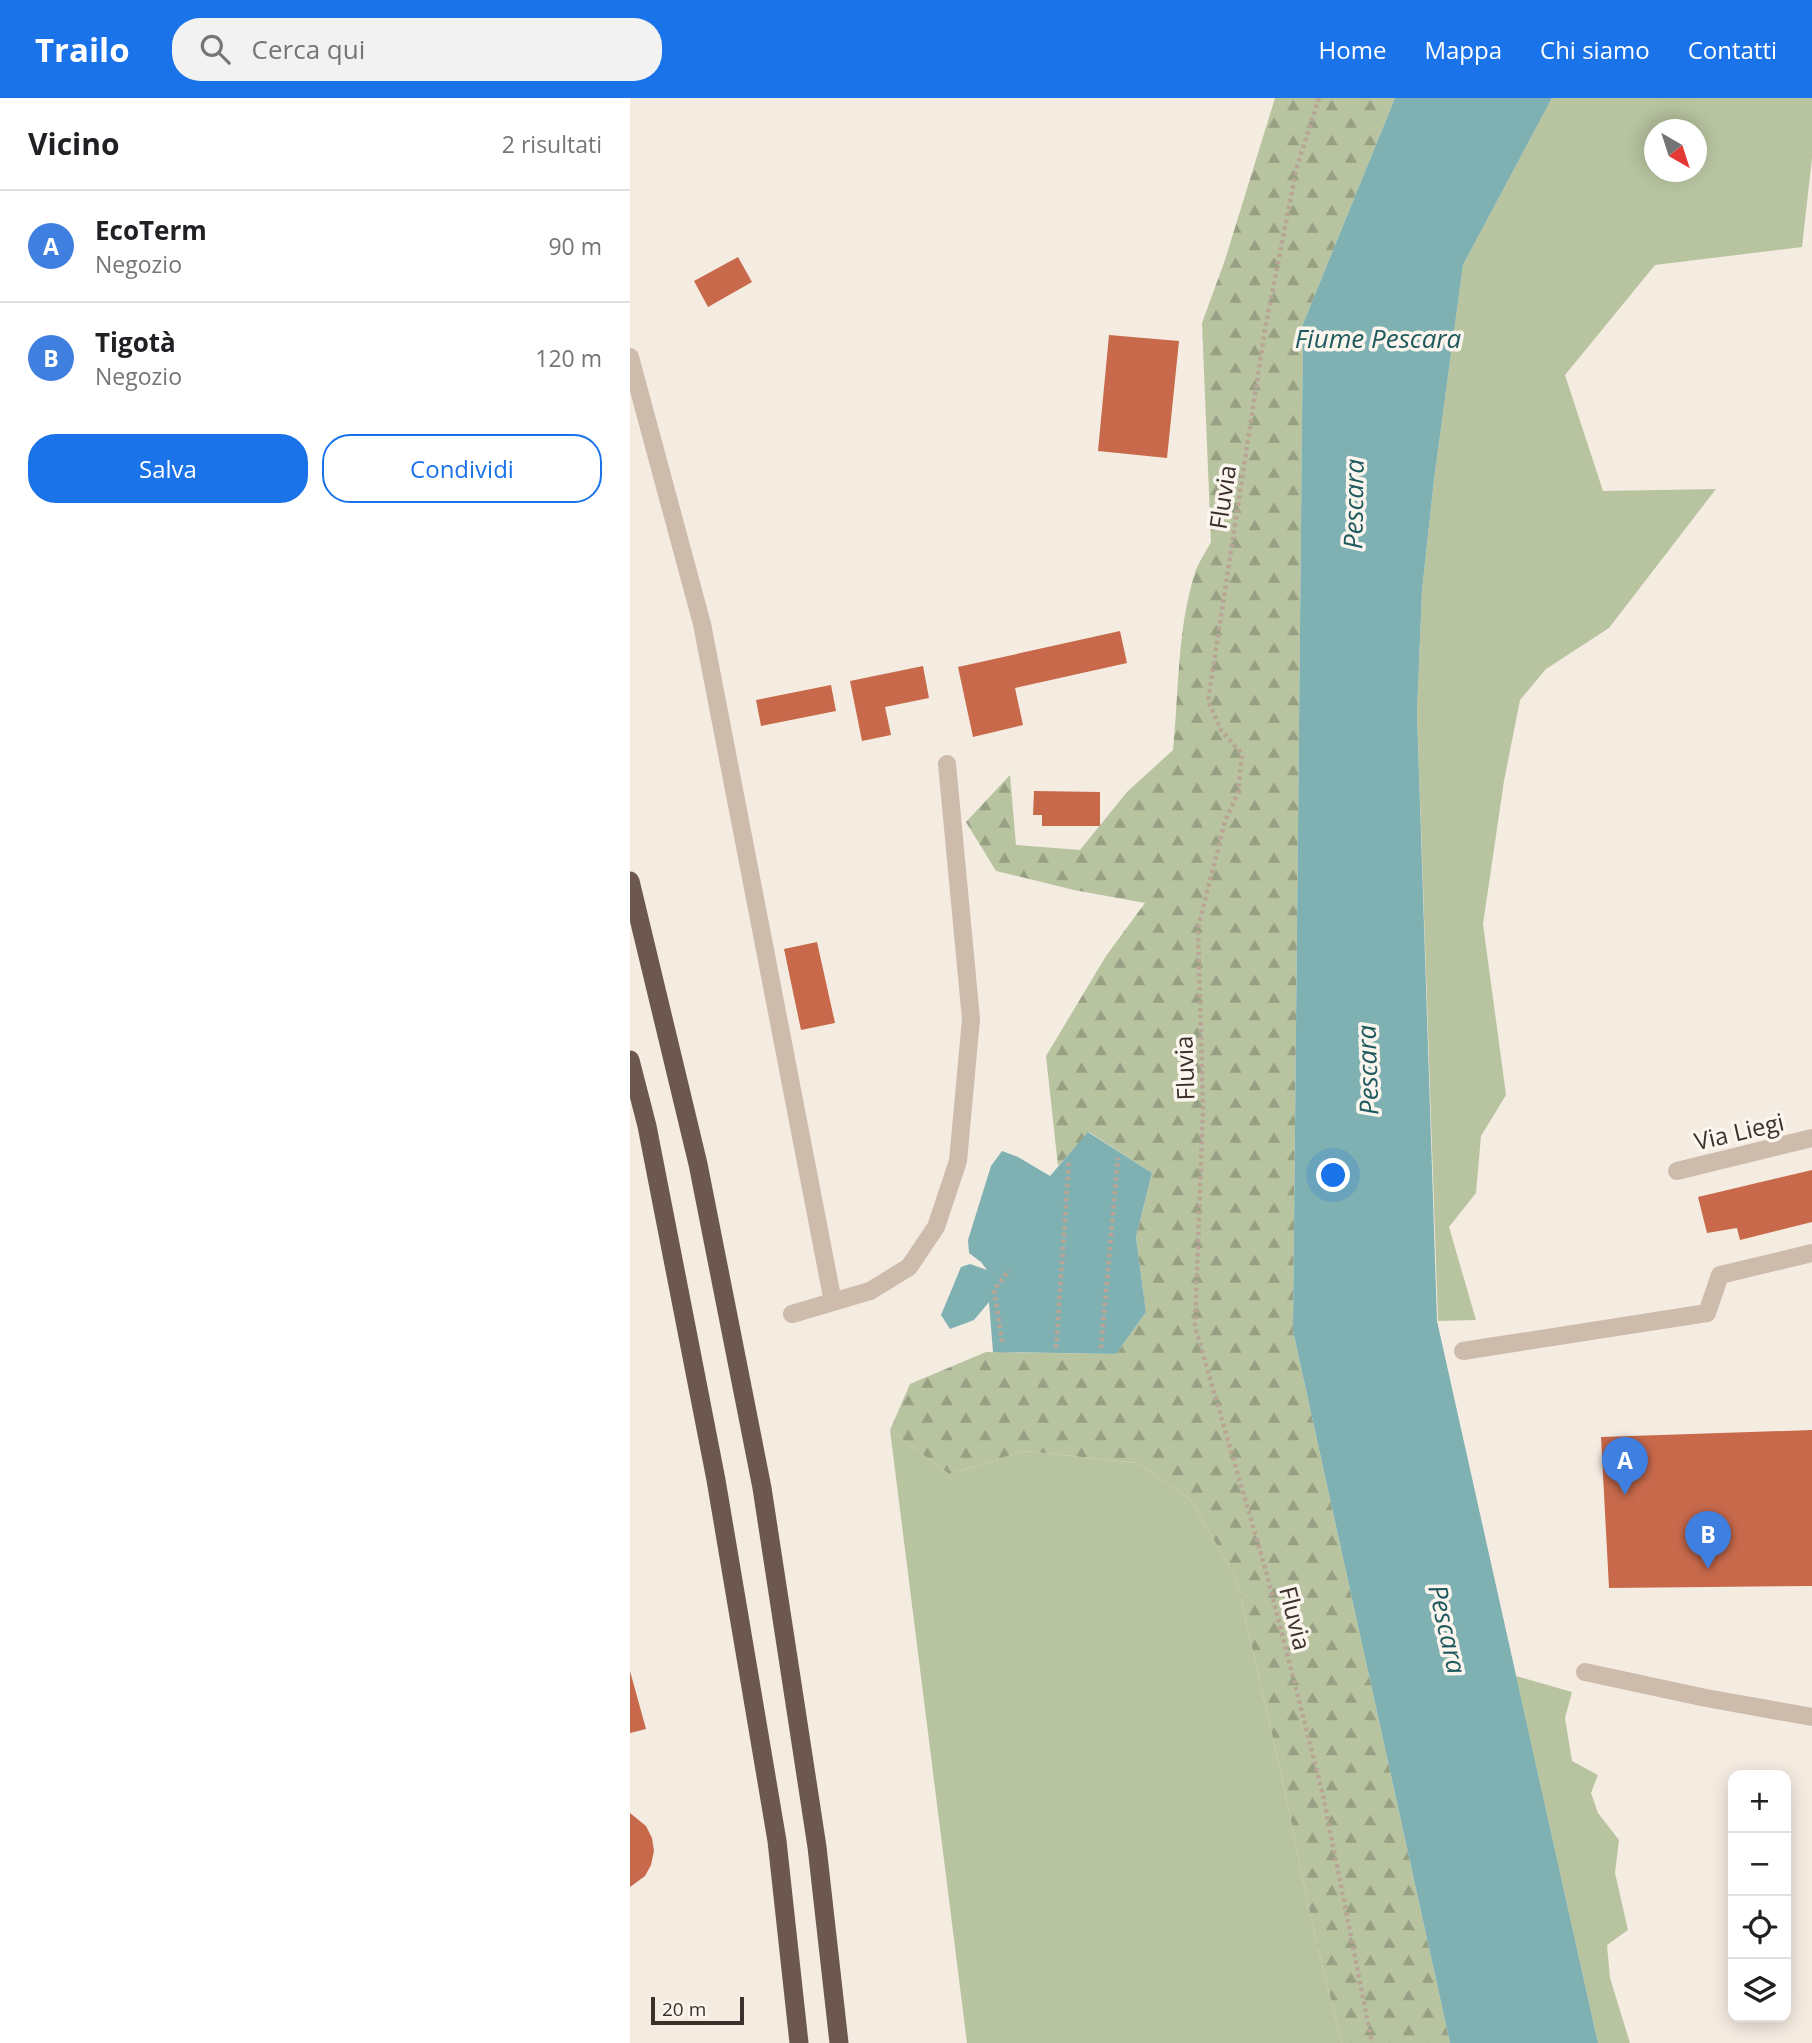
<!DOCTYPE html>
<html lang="it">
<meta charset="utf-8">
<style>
:root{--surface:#fff;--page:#f2f2f2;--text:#202124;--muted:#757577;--line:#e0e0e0;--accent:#1a73e8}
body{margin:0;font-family:"Open Sans",sans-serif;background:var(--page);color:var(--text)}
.controls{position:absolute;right:21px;bottom:21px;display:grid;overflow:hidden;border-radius:14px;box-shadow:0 4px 18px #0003}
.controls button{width:63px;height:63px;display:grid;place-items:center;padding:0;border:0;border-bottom:2px solid var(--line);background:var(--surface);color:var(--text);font:35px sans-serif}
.compass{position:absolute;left:1014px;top:21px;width:63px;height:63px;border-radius:50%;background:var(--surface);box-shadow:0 4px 18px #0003;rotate:141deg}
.scale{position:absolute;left:21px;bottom:18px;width:93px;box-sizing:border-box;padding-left:7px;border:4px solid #3b302b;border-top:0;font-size:19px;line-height:24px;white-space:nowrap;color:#3b302b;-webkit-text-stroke:5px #fbf5ee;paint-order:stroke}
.you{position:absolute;left:704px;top:1078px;width:24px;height:24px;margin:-18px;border:5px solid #fff;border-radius:50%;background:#1a73e8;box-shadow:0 0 0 10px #1a73e833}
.badge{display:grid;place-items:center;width:46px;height:46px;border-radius:50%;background:var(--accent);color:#fff;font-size:23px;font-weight:700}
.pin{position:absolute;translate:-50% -58px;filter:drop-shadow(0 2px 4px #0008)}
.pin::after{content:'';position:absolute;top:37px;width:24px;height:21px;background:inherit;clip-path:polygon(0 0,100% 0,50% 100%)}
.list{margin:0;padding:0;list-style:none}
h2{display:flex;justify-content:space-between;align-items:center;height:91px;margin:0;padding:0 28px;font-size:30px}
h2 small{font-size:23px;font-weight:400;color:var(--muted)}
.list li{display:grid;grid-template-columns:46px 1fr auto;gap:21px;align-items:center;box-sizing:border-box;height:112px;padding:0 28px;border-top:2px solid var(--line)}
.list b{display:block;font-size:26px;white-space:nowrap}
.list p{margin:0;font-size:23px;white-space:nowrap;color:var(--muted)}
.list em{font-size:23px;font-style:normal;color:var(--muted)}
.actions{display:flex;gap:14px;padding:21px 28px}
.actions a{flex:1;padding:16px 0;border:2px solid var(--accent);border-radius:28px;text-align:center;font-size:24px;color:var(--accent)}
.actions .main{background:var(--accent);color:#fff}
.icon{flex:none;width:38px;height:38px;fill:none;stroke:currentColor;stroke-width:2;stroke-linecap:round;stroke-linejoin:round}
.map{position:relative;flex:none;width:1182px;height:1945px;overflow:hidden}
header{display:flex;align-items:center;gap:42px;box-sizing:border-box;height:98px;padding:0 35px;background:var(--accent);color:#fff}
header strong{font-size:33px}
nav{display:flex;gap:38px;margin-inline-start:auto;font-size:24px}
.search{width:490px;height:63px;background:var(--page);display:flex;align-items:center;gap:18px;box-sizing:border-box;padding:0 24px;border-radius:28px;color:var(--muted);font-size:26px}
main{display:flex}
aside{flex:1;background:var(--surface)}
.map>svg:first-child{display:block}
.grass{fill:#b8c4a0;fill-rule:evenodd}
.forest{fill:url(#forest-firs)}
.water{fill:#7fb0b2}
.building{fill:#c8694b}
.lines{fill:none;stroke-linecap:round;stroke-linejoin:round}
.path{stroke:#b9a596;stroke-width:4.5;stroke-dasharray:3.5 3.5;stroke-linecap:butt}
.service{stroke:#cdbbac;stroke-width:18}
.minor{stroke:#cdbbac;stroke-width:18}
.trunk{stroke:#6c584f;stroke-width:19}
.labels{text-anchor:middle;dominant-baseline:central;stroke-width:7;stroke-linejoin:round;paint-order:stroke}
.street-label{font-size:24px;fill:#3b302b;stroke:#fbf5ee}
.water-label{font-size:26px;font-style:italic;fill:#1f5a5e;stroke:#fbf5ee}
</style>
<header>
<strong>Trailo</strong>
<div class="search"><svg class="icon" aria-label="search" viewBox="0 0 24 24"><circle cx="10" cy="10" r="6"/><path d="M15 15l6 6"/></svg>Cerca qui</div>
<nav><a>Home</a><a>Mappa</a><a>Chi siamo</a><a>Contatti</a></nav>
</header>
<main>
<aside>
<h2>Vicino<small>2 risultati</small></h2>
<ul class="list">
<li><span class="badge" style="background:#3f7fe0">A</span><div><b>EcoTerm</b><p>Negozio</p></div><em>90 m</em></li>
<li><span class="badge" style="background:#3f7fe0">B</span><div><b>Tigotà</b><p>Negozio</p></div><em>120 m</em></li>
</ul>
<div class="actions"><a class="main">Salva</a><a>Condividi</a></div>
</aside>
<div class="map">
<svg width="1182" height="1945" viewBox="0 0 1182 1945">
<defs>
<pattern id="forest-firs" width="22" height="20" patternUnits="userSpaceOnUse" patternTransform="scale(1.75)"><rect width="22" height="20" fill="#b8c4a0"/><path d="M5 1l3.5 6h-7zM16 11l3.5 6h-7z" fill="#97a083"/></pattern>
</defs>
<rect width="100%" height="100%" fill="#f4ebe1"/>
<!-- grass -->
<path class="grass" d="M922,0H1182V60L1172,149L1025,167L935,277L973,393L1086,391L979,530L916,571L890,602L874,683L853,826L876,997L851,1038L846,1095L819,1129L846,1222L808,1223L787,614L792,493L804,382L833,167ZM1024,32H1066V74H1024Z
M260,1332L319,1376L395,1353L508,1365L560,1401L606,1480L651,1675L685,1839L712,1945H337Z
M886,1578L942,1594L935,1620L942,1663L968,1677L961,1695L968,1715L989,1742L985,1775L998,1832L977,1847L980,1880L1000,1945H968Z"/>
<!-- forest -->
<path class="forest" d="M645,0H765L673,226L663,1233L820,1945H712L685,1839L651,1675L606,1480L560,1401L508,1365L395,1353L319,1376L260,1332L280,1286L356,1254L486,1256L516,1214L506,1139L522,1075L459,1034L428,1068L416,958L476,858L515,805L444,792L366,773L336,724L380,677L386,747L450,752L497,694L543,652C549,594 547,534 564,478C567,466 576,454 581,444L572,225L595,162Z"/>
<!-- water -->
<path class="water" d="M765,0H922L833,167L804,382L792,493L787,614L807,1223L968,1945H820L663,1233L673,226Z
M458,1034L522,1075L506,1139L516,1214L486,1256L363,1254L359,1204L344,1222L320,1231L311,1217L331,1169L340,1166L357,1172L351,1164L339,1155L338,1142L361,1068L372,1053L388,1059L420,1078Z"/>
<!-- building -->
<path class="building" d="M108,159L122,184L78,209L64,183Z
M479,237L549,243L537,360L468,353Z
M490,533L497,565L385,590L393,627L343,639L328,569Z
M293,568L299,600L255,609L261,637L232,643L220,583Z
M201,587L206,613L131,628L126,602Z
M404,693L470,694V728H412V717H403Z
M187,844L205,925L171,932L154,851Z
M1182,1072V1124L1110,1142L1107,1130L1077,1135L1068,1099Z
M1182,1332V1488L979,1490L971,1339Z
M0,1573L16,1631L0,1635Z
M0,1715L16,1728L22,1740L24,1753L21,1767L15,1778L0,1789Z"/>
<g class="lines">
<!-- path -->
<path class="path" d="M689,0L667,68L635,231L578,603L591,632L612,656L608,695L595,723L568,830L573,1011L565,1229L636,1473L693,1697L742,1945
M372,1244L364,1192L379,1172
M426,1250L439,1063
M471,1250L488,1060"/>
<!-- service -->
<path class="service" d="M0,259L72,526L203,1204
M162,1216L240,1193L279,1169L306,1129L328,1063L341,921L317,666
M833,1253L1077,1215L1090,1177L1182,1155
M955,1574L1076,1600L1182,1619"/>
<!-- minor -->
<path class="minor" d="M1047,1073L1182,1040"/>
<!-- trunk -->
<path class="trunk" d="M0,783L68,1066L132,1390L187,1749L209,1945
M0,962L17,1028L86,1382L147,1743L169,1945"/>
</g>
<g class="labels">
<!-- street labels -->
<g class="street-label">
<text transform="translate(592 399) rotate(-81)">Fluvia</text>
<text transform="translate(554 970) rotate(-92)">Fluvia</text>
<text transform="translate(1109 1033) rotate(-13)">Via Liegi</text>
<text transform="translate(666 1520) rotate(76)">Fluvia</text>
</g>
<!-- water labels -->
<g class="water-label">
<text x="748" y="240">Fiume Pescara</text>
<text transform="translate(723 406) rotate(-89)">Pescara</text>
<text transform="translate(737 972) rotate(-92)">Pescara</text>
<text transform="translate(818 1531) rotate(77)">Pescara</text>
</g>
</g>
</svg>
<div class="controls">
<button>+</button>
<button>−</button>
<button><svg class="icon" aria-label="locate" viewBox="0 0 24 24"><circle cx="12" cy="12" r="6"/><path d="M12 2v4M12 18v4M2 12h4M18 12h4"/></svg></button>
<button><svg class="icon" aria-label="layers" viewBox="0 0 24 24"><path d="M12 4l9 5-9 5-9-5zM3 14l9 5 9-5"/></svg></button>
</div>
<svg class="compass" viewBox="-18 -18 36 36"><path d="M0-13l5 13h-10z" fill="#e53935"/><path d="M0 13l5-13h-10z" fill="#757577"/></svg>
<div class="scale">20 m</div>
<div class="you"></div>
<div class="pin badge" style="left:995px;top:1397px;background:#3f7fe0">A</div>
<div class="pin badge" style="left:1078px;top:1471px;background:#3f7fe0">B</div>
</div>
</main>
